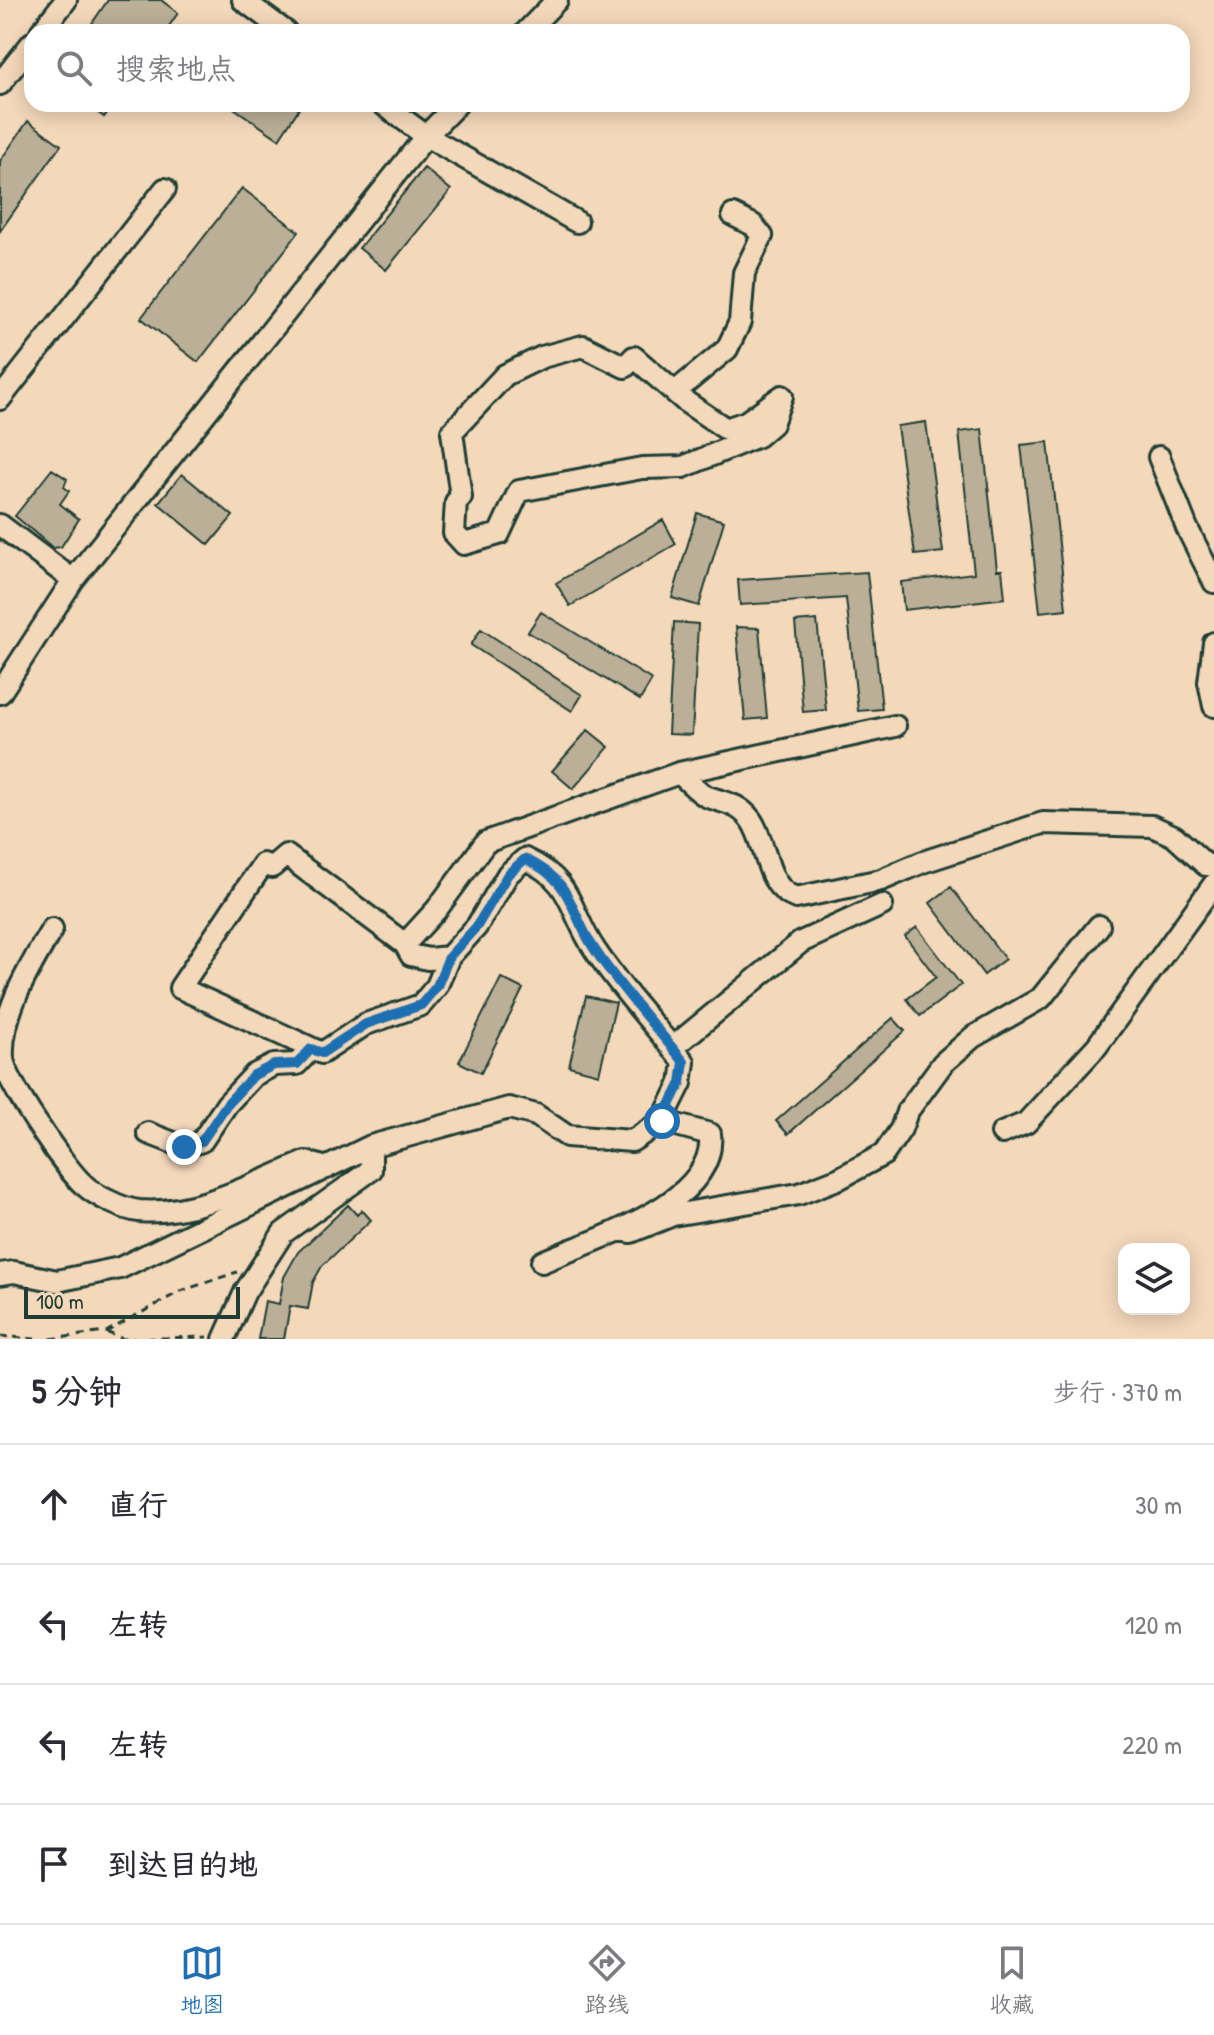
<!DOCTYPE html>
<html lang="zh">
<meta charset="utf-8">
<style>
:root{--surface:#fff;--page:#f2f2f3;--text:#2b2b33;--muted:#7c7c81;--line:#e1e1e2;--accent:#1f6fb2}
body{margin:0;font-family:"Patrick Hand","LXGW WenKai TC",sans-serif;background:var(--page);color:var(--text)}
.controls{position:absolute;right:24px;bottom:24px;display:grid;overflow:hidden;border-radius:16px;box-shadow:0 4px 20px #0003}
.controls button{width:72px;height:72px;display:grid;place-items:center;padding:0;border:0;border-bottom:2px solid var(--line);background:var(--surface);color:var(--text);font:40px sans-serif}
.scale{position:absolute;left:24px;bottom:20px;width:216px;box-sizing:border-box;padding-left:8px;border:4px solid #1f3d34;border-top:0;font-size:22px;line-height:28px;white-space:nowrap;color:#1f3d34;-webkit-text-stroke:6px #f4d8ba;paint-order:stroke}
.stop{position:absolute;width:24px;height:24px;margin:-18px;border:6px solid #1f6fb2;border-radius:50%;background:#fff}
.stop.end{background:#1f6fb2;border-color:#fff;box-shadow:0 2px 8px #0008}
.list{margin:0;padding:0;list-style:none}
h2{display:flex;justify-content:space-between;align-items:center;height:104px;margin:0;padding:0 32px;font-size:34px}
h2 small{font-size:26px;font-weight:400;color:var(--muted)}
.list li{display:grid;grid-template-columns:52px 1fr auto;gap:24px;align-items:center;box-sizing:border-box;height:120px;padding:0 32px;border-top:2px solid var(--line)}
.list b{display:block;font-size:30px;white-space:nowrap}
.list em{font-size:26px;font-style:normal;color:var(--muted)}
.icon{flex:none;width:44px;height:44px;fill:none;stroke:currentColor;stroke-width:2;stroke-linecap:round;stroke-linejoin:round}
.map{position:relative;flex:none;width:1214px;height:1339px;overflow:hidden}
.search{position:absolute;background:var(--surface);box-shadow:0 4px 20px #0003;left:24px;right:24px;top:24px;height:88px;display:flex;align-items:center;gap:20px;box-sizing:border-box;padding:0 28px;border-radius:24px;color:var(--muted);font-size:30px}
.sheet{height:584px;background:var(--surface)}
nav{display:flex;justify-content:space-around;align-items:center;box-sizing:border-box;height:112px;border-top:2px solid var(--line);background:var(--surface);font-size:22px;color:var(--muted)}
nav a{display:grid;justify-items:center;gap:4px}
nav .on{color:var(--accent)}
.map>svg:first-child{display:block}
.building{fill:#bbaf97;stroke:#1f3d34;stroke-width:2}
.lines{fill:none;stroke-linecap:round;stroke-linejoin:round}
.minor-casing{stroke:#1f3d34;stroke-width:26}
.path{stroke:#1f3d34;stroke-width:3;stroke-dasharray:8 6;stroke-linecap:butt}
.minor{stroke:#f4d8ba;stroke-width:20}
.route{stroke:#1f6fb2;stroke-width:10}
</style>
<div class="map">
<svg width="1214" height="1339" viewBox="0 0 1214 1339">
<rect width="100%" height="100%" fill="#f4d8ba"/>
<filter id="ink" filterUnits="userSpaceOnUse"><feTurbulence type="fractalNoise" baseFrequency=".0125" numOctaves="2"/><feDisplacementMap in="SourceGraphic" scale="16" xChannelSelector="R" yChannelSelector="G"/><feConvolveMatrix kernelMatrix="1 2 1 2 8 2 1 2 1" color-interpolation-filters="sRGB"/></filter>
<g filter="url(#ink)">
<!-- building -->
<path class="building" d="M108,0H161L178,13L165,32H86Z
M86,104H114L104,117Z
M228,104H302L279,139Z
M28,121L61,145L0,231V161Z
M424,168L451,190L386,270L359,248Z
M242,188L299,232L198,362L141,318Z
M926,422L943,552L915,555L897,426Z
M982,429L997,570H1002L1005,598L904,610L901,582L974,573L959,432Z
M1048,442L1066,609L1040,612L1021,445Z
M52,469L67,479L64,487L69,491L60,504L79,519L61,547L53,548L15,516Z
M182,474L233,516L209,545L158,503Z
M697,513L724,521L699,606L672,598Z
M663,520L676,544L570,606L556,583Z
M867,572L882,709L858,711L846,598L740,605L738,580Z
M541,612L652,680L640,700L528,632Z
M817,620L826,710L803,712L795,622Z
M674,622L698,624L692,735L668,734Z
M736,627L759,628L767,718L745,720Z
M481,629L582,695L572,711L471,645Z
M588,730L609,747L573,789L552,771Z
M951,887L1005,959L984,975L930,903Z
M917,927L961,985L920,1016L907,999L936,977L905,936Z
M501,978L523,989L481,1073L459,1062Z
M586,996L616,1003L599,1074L569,1066Z
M893,1018L905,1031L788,1134L776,1121Z
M348,1205L357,1215L362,1210L371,1220L322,1266L313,1282L308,1309L290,1306L284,1339H258L265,1301L279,1304L284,1277L298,1252Z"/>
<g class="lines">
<defs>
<path id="minor" d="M243,0L286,32
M41,32L66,0
M526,32L557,0
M0,84L32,43
M383,104L426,136L577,222
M583,346L625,367L634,357L686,402L726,429L746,422L782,396L772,424L758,436L683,467L642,468L519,491L499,534L464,544L454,533L456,502L461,497L452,432L505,375L542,357Z
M675,392L727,349L740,322L744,273L762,236L753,225L733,215
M0,399L165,189
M1159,457L1187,528L1214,582
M0,525L73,580
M1214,643L1209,682L1214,706
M0,693L73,580L426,136L457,104
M679,773C688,780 698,793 708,797C726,803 739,804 751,820C768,844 764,887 796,898L881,880L923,862L1043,823L1152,826L1174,836L1206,865H1214
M52,929C31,965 0,1014 3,1058C4,1079 66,1170 84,1185C96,1196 122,1209 139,1211C195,1216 255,1183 306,1162L327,1168
M405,944L286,855L272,867L263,864L180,988L322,1053L366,1024L421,1005L437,986L449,957
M672,1048L801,942L882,905
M148,1133L184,1147L202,1141L227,1104L254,1075L274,1065L297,1064L311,1049
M1002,1133L1026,1123L1097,1046L1214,884
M620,1230L631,1232L673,1215L799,1194L840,1178L884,1154L901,1129L907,1112L943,1063L973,1037L1041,998L1099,926
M542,1262C591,1240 718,1204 710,1134L662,1121
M0,1274L14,1272L57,1281L120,1268L371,1146L509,1108L536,1115L567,1136L632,1141L662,1121L681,1083L684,1062C654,1025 621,989 595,950C568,910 575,882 525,859L508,874L477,926L449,957L428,959L411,955L405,944L437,909L486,842L679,773L895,726
M224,1339L245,1292L283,1233L371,1170V1146"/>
</defs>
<!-- minor casing -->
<use href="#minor" class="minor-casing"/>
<!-- path -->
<path class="path" d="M106,1332L123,1339L208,1337
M0,1336L35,1339
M50,1339L106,1332L181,1291L237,1272"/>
<!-- minor -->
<use href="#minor" class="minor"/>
</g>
</g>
<g class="lines" filter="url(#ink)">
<!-- route -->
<path class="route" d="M184,1147L202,1141L227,1104L254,1075L274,1065L297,1064L311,1049L322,1053L366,1024L421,1005L437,986L449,957L477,926L508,874L525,859C575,882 568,910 595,950C621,989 654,1025 684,1062L681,1083L662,1121"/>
</g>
</svg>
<div class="controls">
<button><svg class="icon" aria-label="layers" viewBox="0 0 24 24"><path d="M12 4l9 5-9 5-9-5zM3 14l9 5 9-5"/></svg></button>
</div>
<div class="scale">100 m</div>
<div class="stop" style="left:662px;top:1121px"></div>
<div class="stop end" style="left:184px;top:1147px"></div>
<div class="search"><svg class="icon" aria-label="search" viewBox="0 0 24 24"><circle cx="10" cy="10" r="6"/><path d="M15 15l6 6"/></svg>搜索地点</div>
</div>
<section class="sheet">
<h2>5 分钟<small>步行 · 370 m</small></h2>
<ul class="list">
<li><svg class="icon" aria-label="ahead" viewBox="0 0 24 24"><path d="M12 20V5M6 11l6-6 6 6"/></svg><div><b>直行</b></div><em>30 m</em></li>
<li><svg class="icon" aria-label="left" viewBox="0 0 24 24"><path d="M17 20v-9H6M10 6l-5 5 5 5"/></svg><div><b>左转</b></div><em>120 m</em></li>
<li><svg class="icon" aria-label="left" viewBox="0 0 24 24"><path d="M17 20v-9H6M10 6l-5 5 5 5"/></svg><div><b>左转</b></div><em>220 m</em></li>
<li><svg class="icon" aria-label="arrive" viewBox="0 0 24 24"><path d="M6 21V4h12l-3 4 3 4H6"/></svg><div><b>到达目的地</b></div></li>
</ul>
</section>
<nav>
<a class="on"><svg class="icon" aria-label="map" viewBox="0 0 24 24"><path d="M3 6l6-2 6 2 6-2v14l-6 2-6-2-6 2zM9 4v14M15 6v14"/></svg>地图</a>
<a><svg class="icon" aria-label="directions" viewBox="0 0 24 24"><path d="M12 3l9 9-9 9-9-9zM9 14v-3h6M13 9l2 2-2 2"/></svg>路线</a>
<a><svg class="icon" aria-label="saved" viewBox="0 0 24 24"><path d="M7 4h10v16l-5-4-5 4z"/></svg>收藏</a>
</nav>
